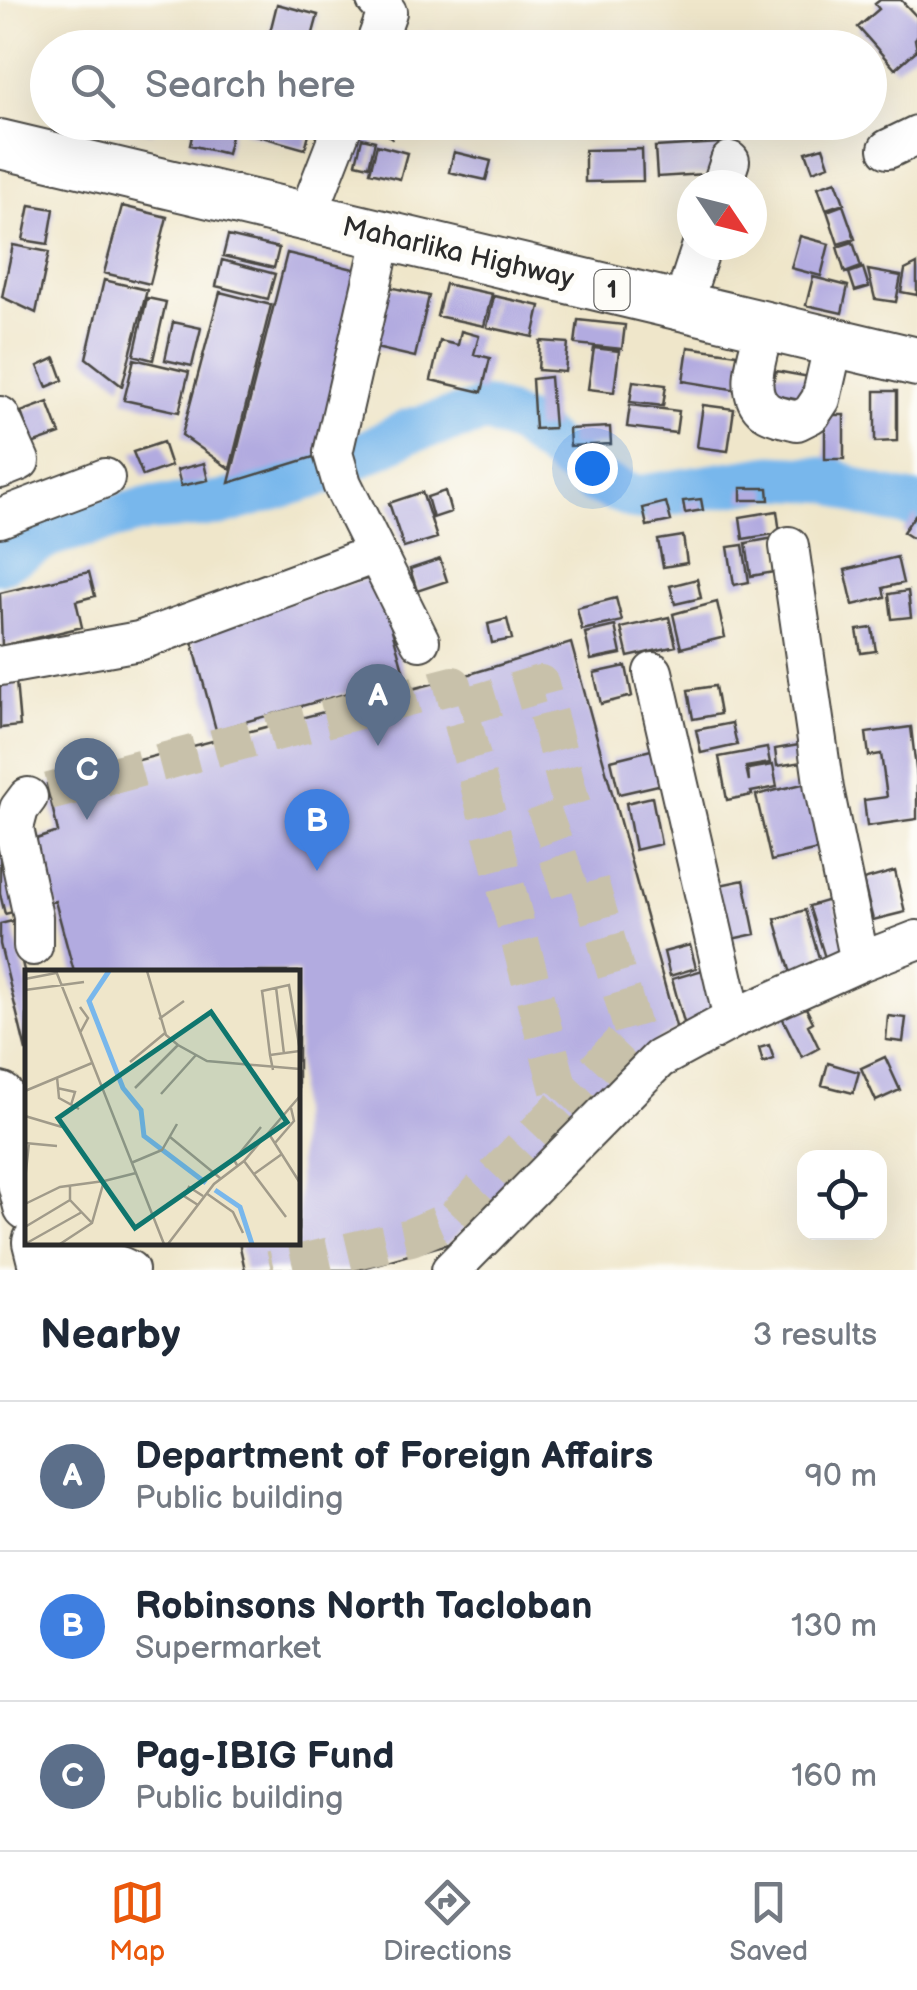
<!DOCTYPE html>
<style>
:root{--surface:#fff;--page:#f6f6f7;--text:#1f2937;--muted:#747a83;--line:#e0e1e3;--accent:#ea580c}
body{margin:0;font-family:"Balsamiq Sans",sans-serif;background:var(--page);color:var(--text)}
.controls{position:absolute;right:30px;bottom:30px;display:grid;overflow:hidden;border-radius:20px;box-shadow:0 10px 40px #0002}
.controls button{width:90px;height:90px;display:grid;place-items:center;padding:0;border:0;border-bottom:2px solid var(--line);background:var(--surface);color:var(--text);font:50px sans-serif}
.compass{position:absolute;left:677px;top:170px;width:90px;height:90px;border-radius:50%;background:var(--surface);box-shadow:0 10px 40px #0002;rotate:125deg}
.you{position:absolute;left:592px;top:468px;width:35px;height:35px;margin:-25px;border:8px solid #fff;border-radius:50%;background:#1a73e8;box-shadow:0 0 0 15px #1a73e833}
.badge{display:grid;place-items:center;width:65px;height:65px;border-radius:50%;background:var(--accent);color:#fff;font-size:32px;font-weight:700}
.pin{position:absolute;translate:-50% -82px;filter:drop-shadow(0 2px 5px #0008)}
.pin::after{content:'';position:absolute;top:52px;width:35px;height:30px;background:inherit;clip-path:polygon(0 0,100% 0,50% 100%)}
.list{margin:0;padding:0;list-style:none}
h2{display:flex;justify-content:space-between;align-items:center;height:130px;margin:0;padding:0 40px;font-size:42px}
h2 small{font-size:32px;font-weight:400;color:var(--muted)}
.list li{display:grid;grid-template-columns:65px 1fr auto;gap:30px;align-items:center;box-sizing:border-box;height:150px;padding:0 40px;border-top:2px solid var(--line)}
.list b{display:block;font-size:38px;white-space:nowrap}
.list p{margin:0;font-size:32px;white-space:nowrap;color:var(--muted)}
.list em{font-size:32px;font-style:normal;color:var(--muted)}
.icon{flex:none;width:55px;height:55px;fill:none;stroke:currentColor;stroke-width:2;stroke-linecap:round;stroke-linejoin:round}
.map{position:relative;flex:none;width:917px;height:1270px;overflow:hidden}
.search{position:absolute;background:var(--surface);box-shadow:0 10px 40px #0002;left:30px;right:30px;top:30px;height:110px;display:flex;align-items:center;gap:25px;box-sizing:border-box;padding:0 35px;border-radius:55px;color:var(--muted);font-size:38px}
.sheet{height:580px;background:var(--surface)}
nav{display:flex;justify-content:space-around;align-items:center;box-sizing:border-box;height:140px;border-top:2px solid var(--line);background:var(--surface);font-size:28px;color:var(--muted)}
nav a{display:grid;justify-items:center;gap:5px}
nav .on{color:var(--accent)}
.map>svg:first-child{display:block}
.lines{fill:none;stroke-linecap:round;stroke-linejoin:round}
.river{stroke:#78b7ec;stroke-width:45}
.building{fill:#b2abe0}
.minor-tunnel{stroke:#c8c1aa;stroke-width:38;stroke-dasharray:38 19;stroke-linecap:butt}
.minor-casing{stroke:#484743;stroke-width:42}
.major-casing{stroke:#484743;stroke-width:52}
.minor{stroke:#fff;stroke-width:38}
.major{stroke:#fff;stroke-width:48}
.labels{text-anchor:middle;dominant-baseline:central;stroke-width:10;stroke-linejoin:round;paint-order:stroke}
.shield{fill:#fdfcf7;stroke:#6a6a68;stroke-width:2.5}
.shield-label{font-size:25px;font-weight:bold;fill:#2b2b2b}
.street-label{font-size:28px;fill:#2b2b2b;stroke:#fdfcf7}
.inset-river{fill:none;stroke:#78b7ec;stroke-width:5}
.inset-road{fill:none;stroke:#a19b8a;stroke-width:2.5}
.view{fill:#0f766e;fill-opacity:0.15;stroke:#0f766e;stroke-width:5}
.inset-edge{fill:none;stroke:#2b2b2b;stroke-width:5}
</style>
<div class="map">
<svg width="917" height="1270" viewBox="0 0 917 1270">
<rect width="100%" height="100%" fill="#fdfcf7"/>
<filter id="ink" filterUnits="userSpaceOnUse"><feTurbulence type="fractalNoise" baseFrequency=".01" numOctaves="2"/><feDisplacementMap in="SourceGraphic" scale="20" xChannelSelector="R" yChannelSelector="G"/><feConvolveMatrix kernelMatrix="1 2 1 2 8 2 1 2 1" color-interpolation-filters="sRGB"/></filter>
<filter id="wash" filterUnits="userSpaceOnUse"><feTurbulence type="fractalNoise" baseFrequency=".0048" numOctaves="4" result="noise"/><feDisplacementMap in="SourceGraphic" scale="40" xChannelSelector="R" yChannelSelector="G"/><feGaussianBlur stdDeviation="2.25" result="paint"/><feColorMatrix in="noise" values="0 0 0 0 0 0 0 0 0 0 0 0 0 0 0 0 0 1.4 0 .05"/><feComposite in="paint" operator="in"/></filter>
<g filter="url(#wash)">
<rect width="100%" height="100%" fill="#efe6ca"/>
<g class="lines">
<!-- river -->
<path class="river" d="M0,562L54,533L149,509L220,504L327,472L409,431L487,410L524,425L594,482L637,498L772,477L831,480L869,496L917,506"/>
</g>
<g id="blocks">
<!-- building -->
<path class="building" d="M880,0H901L917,17V37L915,39L917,50L895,69L858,27L879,9L875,4Z
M277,4L318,15L309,48H266Z
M429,31L450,41L447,48H421Z
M112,122H155L152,133Z
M195,122H234L227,154L190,145Z
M247,122H312L305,149L244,132Z
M370,122H403L392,138Z
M362,138L375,141L369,166L356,163Z
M720,143L721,173L657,177L655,147Z
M377,145L407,153L400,179L370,172Z
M823,147L829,165L813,171L806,152Z
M642,149L643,181L585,182V150Z
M454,152L491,161L486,180L449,172Z
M836,181L844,203L826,209L818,187Z
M30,205L54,209L48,244L23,240Z
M843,205L855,239L838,244L827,211Z
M122,206L167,217L150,284L104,273Z
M228,236L279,248L274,268L223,256Z
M800,236L829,244L821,276L791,268Z
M853,242L861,267L845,273L837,247Z
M13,245L49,252L36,313L2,297Z
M287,253L366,272L320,455L229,483Z
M222,260L275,274L268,299L216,286Z
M917,264V295L901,292L905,270Z
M863,268L869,287L855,291L849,273Z
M868,270L901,276L896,302L875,299Z
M813,277L848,286L842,313L806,305Z
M104,280L147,290L122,386L86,358Z
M445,284L492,294L484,326L437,316Z
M381,285L429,296L415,357L367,346Z
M220,292L271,305L230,469L182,435Z
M494,296L540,306L533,337L487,327Z
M147,298L166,302L153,360L134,355Z
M578,320L625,325L622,349L575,344Z
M173,322L201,328L192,366L165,360Z
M461,331L479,336L474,354L490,358L482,392L431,380L440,341L458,345Z
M540,341L568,343L565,372L538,370Z
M688,347L744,355L738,390L683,381Z
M594,348L619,351L614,392L588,389Z
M55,358L63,380L47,387L38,366Z
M134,359L189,372L179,412L124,400Z
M776,371L815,378L809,402L770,394Z
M550,377L554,428L535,429L532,379Z
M633,381L666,385L663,406L630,402Z
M875,391H897V441L875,442Z
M48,402L60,434L32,444L21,412Z
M630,405L679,411L676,433L627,427Z
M703,405L734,409L728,451L697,447Z
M825,415H844V459H825Z
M610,427L611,444L570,446L569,429Z
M163,442L171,466L143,476L133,452Z
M204,463L208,480L181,486L177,470Z
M741,488H768L769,500H741Z
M445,491L451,512L433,518L427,497Z
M422,492L437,538L404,548L389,503Z
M701,499L703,510L685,513L683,501Z
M666,502L671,521L647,526L643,508Z
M777,511L780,533L743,539L740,517Z
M915,515L917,517V541L903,532Z
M683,536L687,563L663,567L658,540Z
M774,538L780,571L751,576L746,543Z
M743,545L749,582L734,585L728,547Z
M897,557L903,583L883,588L885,597L853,605L845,570Z
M440,559L447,581L417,591L410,569Z
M89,572L95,596L76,601L82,627L2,646L0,593Z
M377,576L405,677L216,730L189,629Z
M697,579L701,598L675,604L670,586Z
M908,591L911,617L892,619L889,594Z
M616,598L622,621L582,630L577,608Z
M717,602L725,637L681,648L673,614Z
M669,617L676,646L628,657L621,628Z
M507,619L512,639L492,643L488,624Z
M615,626L621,654L591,660L585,633Z
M872,628L876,651L861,653L857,630Z
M571,643L677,1030L660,1039L448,1244L355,1270H245L239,1242H298V972H74L55,901L5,914L0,894V851L58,832L47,784L470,674Z
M626,666L632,696L601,704L594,673Z
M16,681L20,726L0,728V683Z
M715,686L720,714L693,719L688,690Z
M732,723L737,745L701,753L696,730Z
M911,727L917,777V819L867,826L864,800L887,797L881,754L869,756L866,733Z
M799,745L802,762L777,766L775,749Z
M659,748L667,783L619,794L611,760Z
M767,748L770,763L746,767L749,781L748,769L773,765L777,787L751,792L752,795L727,800L719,757Z
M811,782L826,848L771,861L756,795Z
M652,797L661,844L635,850L626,803Z
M895,871L905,912L873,920L863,880Z
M744,880L755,934L727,940L715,886Z
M833,899L849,954L826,961L809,906Z
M805,910L822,968L792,977L775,919Z
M12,921L28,987L26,1051L0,944V924Z
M690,945L696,968L670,976L664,952Z
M706,969L719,1017L685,1026L672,979Z
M801,998L813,1022L808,1025L819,1048L802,1057L778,1009Z
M888,1016L906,1018L903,1042L886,1040Z
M769,1045L774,1059L763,1063L759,1048Z
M885,1057L900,1090L876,1101L861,1068Z
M828,1063L859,1072L853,1093L822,1085Z"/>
</g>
</g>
<g filter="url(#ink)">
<use href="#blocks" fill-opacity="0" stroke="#484743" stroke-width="2.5"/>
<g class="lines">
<!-- minor-tunnel -->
<path class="minor-tunnel" d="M460,708L540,684L574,814L533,829
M49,792L453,685L563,1105L455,1218L411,1237L271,1270
M546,880L585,867L633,1031L563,1105"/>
<defs>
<path id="minor" d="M374,48L387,12L376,0
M888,149L917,135
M722,185L730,161
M307,217L344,122
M383,235L333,453L342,484L420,641
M682,306L702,245
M765,326C760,350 741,393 766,411C774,417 788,418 797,421L811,414L821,399L834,342
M0,416L20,461L0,469
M0,518L105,478
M789,546L824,789L860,962
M0,666L139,641L375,554
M653,672L733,1019
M28,797L19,809L14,828L33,917V946
M41,1259L90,1242
M82,1270C101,1263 110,1260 129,1270
M451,1270L659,1059L733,1019L860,962L917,940"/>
<path id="major" d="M0,144L917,362
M0,1097L28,1206
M37,1242L44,1270"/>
</defs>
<!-- minor casing -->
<use href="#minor" class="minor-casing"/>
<!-- major casing -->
<use href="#major" class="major-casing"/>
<!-- minor -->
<use href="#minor" class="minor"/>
<!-- major -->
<use href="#major" class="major"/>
</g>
</g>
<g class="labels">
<!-- shield labels -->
<rect class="shield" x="594.5" y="270" width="35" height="40" rx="8"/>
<g class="shield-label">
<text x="612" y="290">1</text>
</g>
<!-- street labels -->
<g class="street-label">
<text transform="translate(458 253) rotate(13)">Maharlika Highway</text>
</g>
</g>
<!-- overview -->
<g transform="translate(25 970)">
<rect width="275" height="275" fill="#efe6ca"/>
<path class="inset-river" d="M84,1L64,31L98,118L116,140L119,166L181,213M190,220L215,237L227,274"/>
<path class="inset-road" d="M31,1L139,274M122,1L141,65L153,75L182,91L275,99M0,9L31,3M251,17L259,84M0,20L59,12M55,37L63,48L55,63M134,49L159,31M245,85L275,81L264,15L237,21L238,28L245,85L248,100M105,92L140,63M32,107L34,128L54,139M32,118L50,122L46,135M110,118L153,75M0,121L67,93M136,124L171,85M0,146L37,157M244,164L275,213M145,167L195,208M0,173L32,176M250,173L269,151L266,138M219,191L261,247M106,193L137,180L152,154M212,195L209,190L236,157M229,204L257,184M0,210L4,173M45,215V230L67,253M181,223L208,242L218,263M0,234L35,217L79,211M173,235L159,226L164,217L178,226M0,257L45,230M0,274L57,242M35,274L67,253L79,211L111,203M143,274L189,214L219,191L275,126"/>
<path class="view" d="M186,42L262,152L110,258L33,148Z"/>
<rect width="275" height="275" class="inset-edge"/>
</g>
</svg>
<div class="controls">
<button><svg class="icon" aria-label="locate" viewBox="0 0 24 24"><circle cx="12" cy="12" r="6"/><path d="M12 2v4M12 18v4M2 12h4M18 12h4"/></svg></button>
</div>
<svg class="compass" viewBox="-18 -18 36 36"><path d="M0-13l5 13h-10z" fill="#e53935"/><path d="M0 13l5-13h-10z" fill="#747a83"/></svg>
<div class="you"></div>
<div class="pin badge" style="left:378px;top:746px;background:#5c6f8a">A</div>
<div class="pin badge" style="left:317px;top:871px;background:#3f7fe0">B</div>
<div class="pin badge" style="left:87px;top:820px;background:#5c6f8a">C</div>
<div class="search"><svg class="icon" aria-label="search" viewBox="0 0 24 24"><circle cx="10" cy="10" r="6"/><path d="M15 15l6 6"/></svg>Search here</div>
</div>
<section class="sheet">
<h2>Nearby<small>3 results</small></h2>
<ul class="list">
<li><span class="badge" style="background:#5c6f8a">A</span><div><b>Department of Foreign Affairs</b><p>Public building</p></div><em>90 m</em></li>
<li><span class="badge" style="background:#3f7fe0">B</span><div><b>Robinsons North Tacloban</b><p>Supermarket</p></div><em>130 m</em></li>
<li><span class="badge" style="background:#5c6f8a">C</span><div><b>Pag-IBIG Fund</b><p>Public building</p></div><em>160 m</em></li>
</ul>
</section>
<nav>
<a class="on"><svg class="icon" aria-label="map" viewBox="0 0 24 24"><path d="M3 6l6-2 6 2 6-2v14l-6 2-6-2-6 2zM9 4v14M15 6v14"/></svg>Map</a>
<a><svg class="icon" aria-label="directions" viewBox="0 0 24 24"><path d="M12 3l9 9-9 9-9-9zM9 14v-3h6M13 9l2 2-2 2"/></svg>Directions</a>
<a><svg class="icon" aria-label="saved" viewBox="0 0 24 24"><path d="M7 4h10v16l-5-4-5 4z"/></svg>Saved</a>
</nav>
